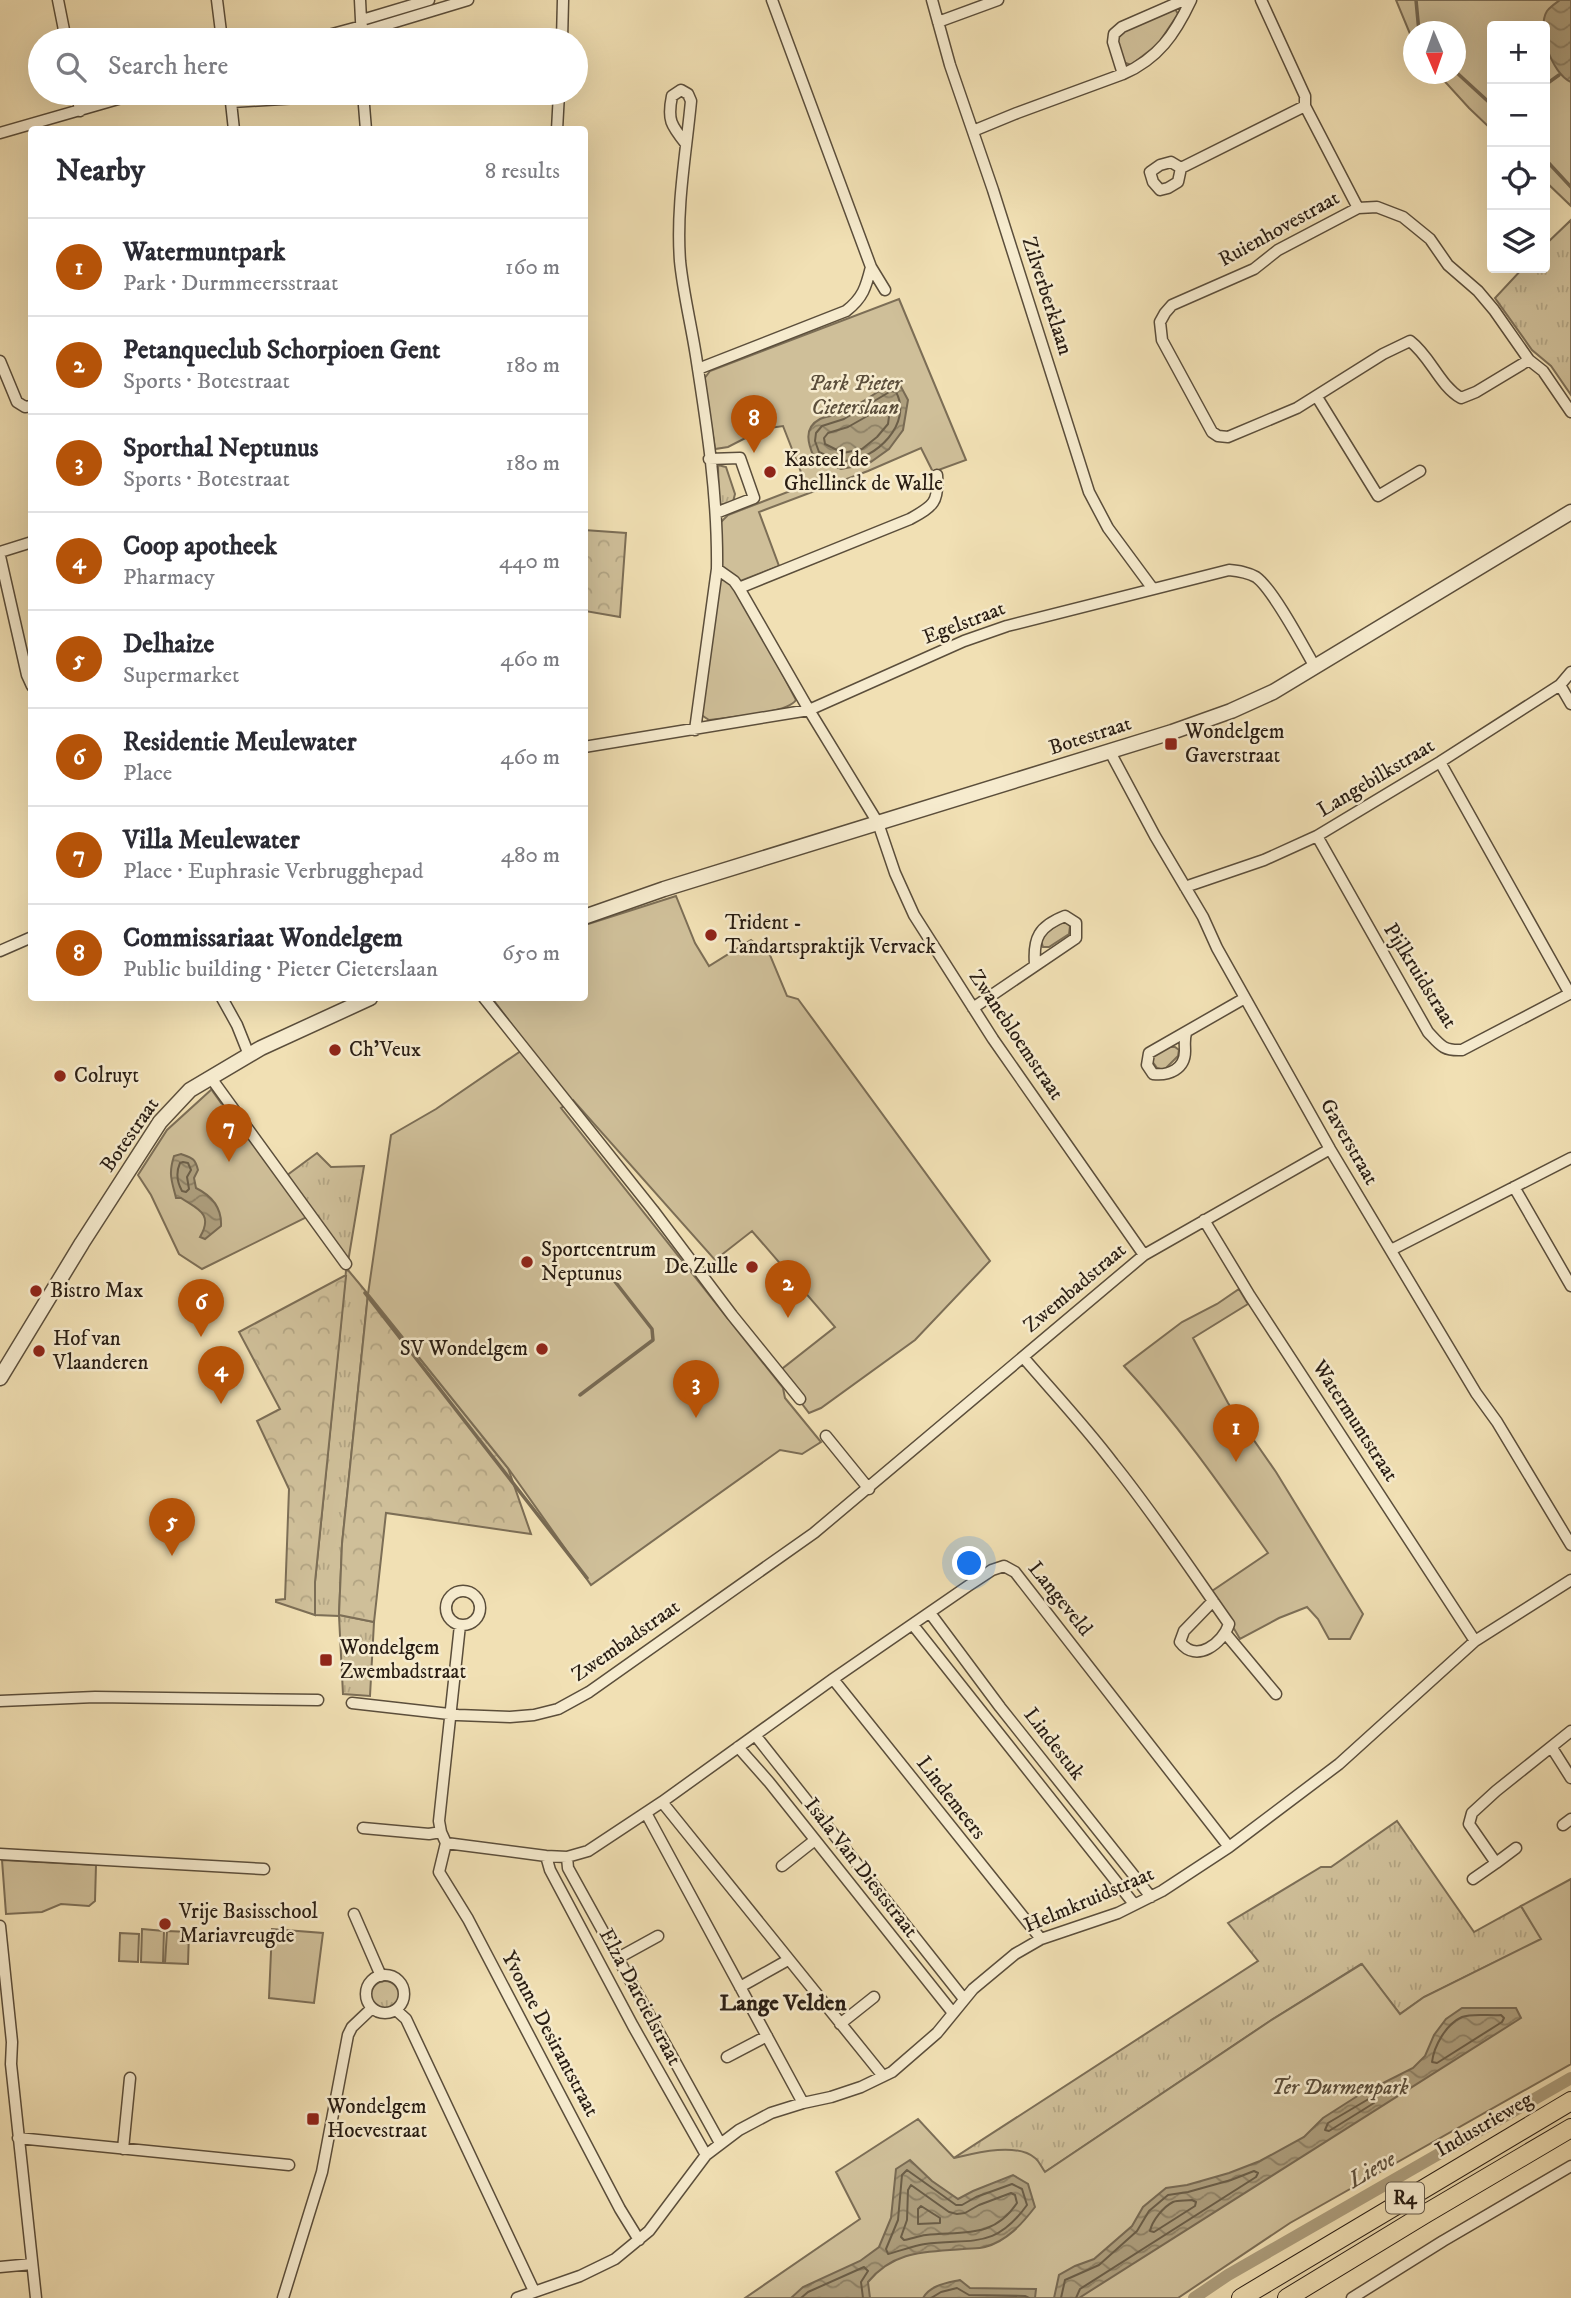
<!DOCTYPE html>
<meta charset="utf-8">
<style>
:root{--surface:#fff;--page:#f2f2f3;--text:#2b2b33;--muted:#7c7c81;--line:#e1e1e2;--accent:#b45309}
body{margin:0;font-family:"IM FELL DW Pica",serif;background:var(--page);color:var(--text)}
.controls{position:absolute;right:21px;top:21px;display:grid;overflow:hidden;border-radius:7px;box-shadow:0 7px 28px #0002}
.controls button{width:63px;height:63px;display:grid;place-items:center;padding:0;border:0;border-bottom:2px solid var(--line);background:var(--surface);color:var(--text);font:35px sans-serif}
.compass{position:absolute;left:1403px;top:21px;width:63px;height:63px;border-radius:50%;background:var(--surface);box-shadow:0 7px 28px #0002;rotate:178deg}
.you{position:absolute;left:970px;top:1564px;width:24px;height:24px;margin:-18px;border:5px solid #fff;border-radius:50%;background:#1a73e8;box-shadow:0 0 0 10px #1a73e833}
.badge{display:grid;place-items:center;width:46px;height:46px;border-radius:50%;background:var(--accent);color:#fff;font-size:23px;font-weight:700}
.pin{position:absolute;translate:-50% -58px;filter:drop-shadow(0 2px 4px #0008)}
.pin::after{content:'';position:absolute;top:37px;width:24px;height:21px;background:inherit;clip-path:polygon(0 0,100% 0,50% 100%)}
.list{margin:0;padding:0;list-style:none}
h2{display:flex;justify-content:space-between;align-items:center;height:91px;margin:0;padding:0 28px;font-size:30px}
h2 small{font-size:23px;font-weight:400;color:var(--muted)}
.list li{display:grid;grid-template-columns:46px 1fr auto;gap:21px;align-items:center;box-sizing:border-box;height:98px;padding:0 28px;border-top:2px solid var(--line)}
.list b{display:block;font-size:26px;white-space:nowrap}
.list p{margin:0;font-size:23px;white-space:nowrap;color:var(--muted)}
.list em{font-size:23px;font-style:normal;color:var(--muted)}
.icon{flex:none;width:38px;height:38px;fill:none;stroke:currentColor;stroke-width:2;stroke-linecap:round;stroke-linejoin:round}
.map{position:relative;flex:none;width:1571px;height:2298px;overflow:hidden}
.search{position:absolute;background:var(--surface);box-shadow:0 7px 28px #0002;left:28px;top:28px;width:560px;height:77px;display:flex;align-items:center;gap:18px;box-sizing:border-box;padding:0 24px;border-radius:38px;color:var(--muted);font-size:26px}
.panel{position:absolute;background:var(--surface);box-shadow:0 7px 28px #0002;left:28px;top:126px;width:560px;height:875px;border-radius:7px}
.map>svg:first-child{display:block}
.grass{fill:url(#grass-tufts);stroke:#7c6e56;stroke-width:2}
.forest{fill:url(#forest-crowns);stroke:#7c6e56;stroke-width:2}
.park{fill:#cfbf99;stroke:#7c6e56;stroke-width:2}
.water{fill:url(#water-waves);stroke:#786a53;stroke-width:2}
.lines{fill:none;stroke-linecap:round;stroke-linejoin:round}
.shore{stroke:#6b5e48;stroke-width:2}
.stream{stroke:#786a53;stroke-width:3.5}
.canal{stroke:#ad9e7d;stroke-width:12}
.minor-casing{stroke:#5b4e3b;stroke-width:13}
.tertiary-casing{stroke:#5b4e3b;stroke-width:17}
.trunk-casing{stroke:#291d13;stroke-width:20}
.minor{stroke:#f6ebce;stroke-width:10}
.tertiary{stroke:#f6ebce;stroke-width:14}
.trunk{stroke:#f1e0b4;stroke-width:18}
.poi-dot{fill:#8f2418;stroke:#f6ebce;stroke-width:2.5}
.labels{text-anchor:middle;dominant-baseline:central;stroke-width:5;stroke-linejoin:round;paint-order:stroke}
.shield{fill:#f6ebce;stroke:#665b4b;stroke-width:2}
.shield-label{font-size:19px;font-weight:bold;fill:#291d13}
.street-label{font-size:21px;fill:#291d13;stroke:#f6ebce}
.park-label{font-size:21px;font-style:italic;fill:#5b4e3b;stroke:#f6ebce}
.poi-label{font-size:21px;fill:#291d13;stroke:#f6ebce;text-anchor:start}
.neighbourhood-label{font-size:23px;font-weight:bold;fill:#291d13;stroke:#f6ebce}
.water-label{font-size:23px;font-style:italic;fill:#5e513d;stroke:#f6ebce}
</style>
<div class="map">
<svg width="1571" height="2298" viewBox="0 0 1571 2298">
<defs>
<pattern id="grass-tufts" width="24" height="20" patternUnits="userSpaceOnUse" patternTransform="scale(1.75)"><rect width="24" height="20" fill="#cfbf99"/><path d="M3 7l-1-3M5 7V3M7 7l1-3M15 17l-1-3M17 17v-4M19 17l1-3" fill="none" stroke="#b2a483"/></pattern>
<pattern id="forest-crowns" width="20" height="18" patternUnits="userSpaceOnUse" patternTransform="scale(1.75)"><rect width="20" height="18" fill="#cfbf99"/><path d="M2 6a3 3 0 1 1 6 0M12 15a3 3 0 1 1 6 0" fill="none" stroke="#b2a483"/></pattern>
<pattern id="water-waves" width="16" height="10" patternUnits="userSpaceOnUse" patternTransform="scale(1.75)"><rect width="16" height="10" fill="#ad9e7d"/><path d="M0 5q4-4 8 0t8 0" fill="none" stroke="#8d8065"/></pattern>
</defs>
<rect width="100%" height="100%" fill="#f1e0b4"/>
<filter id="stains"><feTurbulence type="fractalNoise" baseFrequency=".00286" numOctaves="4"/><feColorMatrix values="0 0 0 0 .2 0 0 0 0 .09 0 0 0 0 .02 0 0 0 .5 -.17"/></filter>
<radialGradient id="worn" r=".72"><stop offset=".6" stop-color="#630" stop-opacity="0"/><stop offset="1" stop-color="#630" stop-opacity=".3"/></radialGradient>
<!-- grass -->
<path class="grass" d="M1571,220V395L1551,366L1532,350L1495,298L1523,268H1545V245Z
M718,465L726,467L735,494L733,502L719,505Z
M1061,922H1066L1070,926L1069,934L1049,947H1043L1040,938Z
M1169,1047H1175L1179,1050L1178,1056L1164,1070L1157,1068L1152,1061L1153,1056Z
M317,1153L331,1167L364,1166L348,1262L286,1176Z
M348,1270L368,1294L342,1544L339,1615L374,1622L370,1696L343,1694L339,1616L315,1615V1582L346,1271Z
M1397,1821L1474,1932L1521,1906L1542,1939L1424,1997L1400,2014L1361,1964L1270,2021L1045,2172L954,2158L1258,1961L1228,1923L1321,1867H1331Z
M371 1995a14 14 0 1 1 28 0a14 14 0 1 1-28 0Z"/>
<!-- forest -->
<path class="forest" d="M584,530L626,533L620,617L585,611Z
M344,1276H346L315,1582V1615L276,1602V1600L285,1599L289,1489L257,1421L280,1409L239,1332Z
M368,1294L508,1468L531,1534L386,1513L374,1622L339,1615L342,1544Z"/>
<!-- park -->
<path class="park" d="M1396,0H1571V206L1545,181V26H1492V130L1469,108L1438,74H1456V32H1414L1413,41Z
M1174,7L1178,14L1158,44L1131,65L1123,62L1117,40C1128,22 1156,15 1174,7Z
M899,299L966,460L933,472L921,448L868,471L759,512L779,566L735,583L796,700C787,714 727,717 709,720L700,714L720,523L728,515L806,485L783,426L763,429L728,447L715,449L704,379L710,371Z
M676,896L695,943L709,966L751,940L770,955L787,996L798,999L990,1261L915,1340L821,1408L809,1413L778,1372L835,1327L752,1231L715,1260L573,1100L561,1108L783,1388L785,1398L821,1442L802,1454L780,1450L591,1585L508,1468L368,1294L391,1135L436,1109L528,1046L492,998H584L585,925Z
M212,1089L307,1217L202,1269L179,1254L151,1195L138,1175L167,1130Z
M1239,1289L1248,1304L1193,1338L1228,1403L1276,1472L1363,1614L1350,1639H1329L1318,1619L1307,1607L1279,1618L1240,1639L1212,1591L1268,1553C1223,1489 1178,1424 1124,1366L1182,1322L1217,1304Z
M2,1860L96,1865L95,1901L89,1906L61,1904L42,1912L6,1914Z
M1571,1879V2064L1290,2223L1178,2298H745L860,2219L836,2172L918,2119L954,2158C975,2153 1016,2142 1035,2158C1039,2161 1042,2168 1045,2172L1270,2021L1362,1964L1400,2014L1424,1997L1541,1939L1521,1906Z
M142,1929L164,1931L163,1963L141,1962Z
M272,1929L323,1933L314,2003L269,1998Z
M167,1931L189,1932L188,1964L165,1963Z
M120,1933L139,1934L138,1962L119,1961Z"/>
<!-- water -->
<path class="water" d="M1560,0H1571V82C1552,74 1536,29 1547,11C1550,7 1556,3 1560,0Z
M893,381L899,383L908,400L903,430L889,449L868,464L841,469L814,457C808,444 803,428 820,419C826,416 834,416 841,413C859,405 877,393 893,381Z
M181,1154C192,1158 195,1158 198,1170L194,1178L196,1188C212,1196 222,1208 221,1226L205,1239L200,1237C214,1213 197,1209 181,1198H176C172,1181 168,1175 174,1156Z
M1462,2008H1516L1521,2018L1079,2298H1054L1059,2275L1075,2266L1094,2259L1132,2226L1143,2207L1166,2188L1187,2185L1229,2173L1260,2161L1304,2137L1323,2118L1359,2095L1413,2068L1425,2056L1434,2035L1446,2019Z
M910,2160L932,2181L958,2199L973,2191L1013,2175L1028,2184L1035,2207C1022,2224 1007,2241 985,2247C978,2249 970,2248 963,2249C926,2252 894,2250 868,2282L870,2298H791L803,2287L860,2261L879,2247L891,2218L896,2169Z
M960,2280L970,2288L1036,2289L1035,2298H923C930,2285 947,2283 960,2280Z"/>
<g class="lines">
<!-- shore -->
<path class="shore" d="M891,391L896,392C913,423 876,460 845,461C837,462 826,455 819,452L815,441L816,433L822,426L844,419Z
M885,406L890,409L888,424L877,437L862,449L843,453L825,444L824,438L828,433L848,427Z
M183,1162L188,1163L191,1170L187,1177L189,1189L186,1192L182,1191C177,1182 176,1172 180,1163Z
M1501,2015L1504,2018L1502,2022L1437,2063L1432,2062C1434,2046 1446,2024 1462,2017C1472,2013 1490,2016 1501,2015Z
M1372,2097L1375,2099L1374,2103L1329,2131L1325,2130L1328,2123Z
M907,2170L956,2205H962L976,2197L1012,2184L1022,2189L1027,2205C995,2250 972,2238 925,2244C913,2246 900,2251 888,2254L886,2249L898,2220L902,2175Z
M911,2185L949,2212L957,2214L965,2213L979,2205L1011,2193L1015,2195L1017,2203C993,2239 963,2231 926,2235C918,2236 911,2239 904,2240L901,2237L907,2220L908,2190Z
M1192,2200L1196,2202L1195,2206L1154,2232L1150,2231C1152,2221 1163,2207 1173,2202C1178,2200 1186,2201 1192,2200Z
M921,2206L940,2218V2223L918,2224V2209Z
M801,2298L808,2292L864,2267L868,2271L861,2282L863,2298
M931,2298L941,2292L957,2288L969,2295L1025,2296L1029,2298
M1061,2298L1065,2280L1099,2265L1137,2231L1149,2211L1168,2195L1188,2192L1231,2180L1254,2171L1258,2173L1256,2177L1080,2289L1076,2298"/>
<!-- stream -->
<path class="stream" d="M1416,0L1419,32
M1456,72L1492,105
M1545,85L1559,75
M1545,159L1571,187
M212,1089L222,1103
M365,1293L587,1578
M580,1395L653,1340L652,1329L613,1279"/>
<!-- canal -->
<path class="canal" d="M1194,2298L1228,2275L1571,2078"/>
<defs>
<path id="minor" d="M58,0L66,40
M217,0L222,40
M360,0L362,40
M772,0L871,267L885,290
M932,0L950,65L993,190L1089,492L1108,528L1153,589
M1184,0L1122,27L1114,34L1113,42L1123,74C1158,59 1175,34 1191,0
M1261,0L1305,96V106L1358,208
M362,20L429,0
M938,22L998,0
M362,32L468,0
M310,40L362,26
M562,40L563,0
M77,93L80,111
M230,93L234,130
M363,93L366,130
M232,102L363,94
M557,130L559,93
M973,131L1017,113L1123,74
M0,133L139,93
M686,144C671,125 667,120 672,96L681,90L688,94L691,101C686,154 676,207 680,261C683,292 691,324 696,356C707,426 718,498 717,569L695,730
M1181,168L1178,182L1168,188L1160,190L1153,182L1150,172L1160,165L1171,162L1181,168L1305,106
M1529,360L1476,392L1461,398C1439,385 1431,357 1410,341L1383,354L1297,408L1228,437L1218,436L1212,432L1162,340L1160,322L1165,313L1172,305L1254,269L1278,250L1358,208L1377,207L1403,217L1430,239L1448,265L1478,291L1494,310L1529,360L1543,371L1571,412
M0,361L17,402L25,407L32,406
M698,369L846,311C863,298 866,287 871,267
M1317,397L1378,496L1420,471
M709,459L740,458L754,498L716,513
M0,552L32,542
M0,556L27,675L32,686
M717,569L734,581L739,588L809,710L878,823L895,873L914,915L993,1039L1144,1255
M739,588L910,519C933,506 939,503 937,475
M1560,685L1571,704
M584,747L809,710L964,641L1007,626L1229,570C1239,571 1247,572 1256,577C1273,589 1303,646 1315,667
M1109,750L1155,836L1203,917L1217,948L1330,1149L1476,1393L1497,1422L1571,1545
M1440,762L1570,994
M1317,836L1428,1032C1440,1045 1443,1051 1462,1050L1571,993
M1185,887L1264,860L1317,836L1440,762L1560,685L1571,672
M0,951L32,937
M222,998L237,1025L249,1055
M484,998L653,1210L732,1315L800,1399
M973,1008L1076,938V923L1065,916C1039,926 1033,938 1035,964
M1186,1033C1184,1040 1185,1044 1185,1051C1185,1069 1169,1076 1153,1074L1147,1065L1149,1053L1245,998
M211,1078L346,1264
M1514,1187L1571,1286
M1204,1220L1250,1296L1475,1641
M1391,1250L1571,1158
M1023,1357C1053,1392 1085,1426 1113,1463C1154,1514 1191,1570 1229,1624C1223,1643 1196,1664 1180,1642L1184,1631L1213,1601
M826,1436L869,1489
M446 1608a17 17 0 1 1 34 0a17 17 0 1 1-34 0Z
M930,1613L1000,1707L1151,1897
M913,1625L1134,1904
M1226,1634L1276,1694
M833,1679L1041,1939
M0,1701L95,1697L318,1700
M352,1703L458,1715L510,1717L534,1715L558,1709L589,1692L814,1533L1144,1255L1330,1149
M755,1735L964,1999
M738,1747L769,1782L953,2013
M1552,1748L1571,1778
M662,1802L883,2076
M646,1813L803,2103
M1563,1825L1571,1819
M363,1828L429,1834L441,1832
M446,1843L546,1856L567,1857L588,1851L662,1802L833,1679L968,1586L992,1570L1004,1566L1015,1572L1229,1847
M446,1843L439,1872L468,1919L620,2209L639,2240
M446,1843L441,1832L439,1821L460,1625
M0,1854L264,1869
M546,1856L550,1870L633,2026L706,2155
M567,1857L568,1868L720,2143
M1496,1863L1516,1848
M782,1866L815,1840
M1473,1879L1496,1863L1469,1824L1472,1813L1496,1791L1571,1731
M354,1914L381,1976
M0,1926L12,2042L11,2064L36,2298
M618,1958L658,1936
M366 1994a19 19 0 1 1 38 0a19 19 0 1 1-38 0Z
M740,1987L788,1960
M396,2010L406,2019L534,2291
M840,2024L874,1997
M727,2057L767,2036
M18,2138L289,2165
M123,2149L130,2078
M0,2267L32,2264
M283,2298L322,2172L348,2035L352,2027L372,2008
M517,2298L580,2276L615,2259L649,2231L706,2155L739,2130L771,2113L803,2103L831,2097L861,2087L892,2072L937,2033L973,1989L1015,1954L1041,1939L1118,1913L1162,1891L1229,1847L1339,1764L1475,1641L1571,1580
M1352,2298L1443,2241L1571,2166"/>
<path id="tertiary" d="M584,917L664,889L1172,732L1231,711L1273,692L1571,512
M0,1378L82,1243L160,1122L190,1090L261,1048L370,998"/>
<path id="trunk" d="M1241,2298L1571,2101
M1287,2298L1425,2214L1571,2128"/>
</defs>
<!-- minor casing -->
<use href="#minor" class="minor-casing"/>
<!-- tertiary casing -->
<use href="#tertiary" class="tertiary-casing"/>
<!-- trunk casing -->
<use href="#trunk" class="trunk-casing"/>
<!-- minor -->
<use href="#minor" class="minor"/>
<!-- tertiary -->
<use href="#tertiary" class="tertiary"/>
<!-- trunk -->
<use href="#trunk" class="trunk"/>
</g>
<!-- markers -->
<g class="poi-dot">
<circle cx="770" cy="472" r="7"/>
<rect x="1164" y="737" width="14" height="14" rx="3.5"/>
<circle cx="711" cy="935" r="7"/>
<circle cx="335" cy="1050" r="7"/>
<circle cx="60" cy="1076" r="7"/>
<circle cx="527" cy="1262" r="7"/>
<circle cx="752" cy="1267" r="7"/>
<circle cx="36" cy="1291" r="7"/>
<circle cx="542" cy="1349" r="7"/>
<circle cx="39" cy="1351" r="7"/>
<rect x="319" y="1653" width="14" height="14" rx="3.5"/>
<circle cx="165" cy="1924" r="7"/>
<rect x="306" y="2112" width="14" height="14" rx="3.5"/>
</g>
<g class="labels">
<!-- shield labels -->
<rect class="shield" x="1386" y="2182.5" width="38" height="31" rx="5"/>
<g class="shield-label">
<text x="1405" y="2198">R4</text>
</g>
<!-- street labels -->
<g class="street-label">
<text transform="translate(1279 229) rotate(-29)">Ruienhovestraat</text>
<text transform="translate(1047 296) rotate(72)">Zilverberklaan</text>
<text transform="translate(964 623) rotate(-21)">Egelstraat</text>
<text transform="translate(1090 736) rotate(-18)">Botestraat</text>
<text transform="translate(1376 778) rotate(-31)">Langebilkstraat</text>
<text transform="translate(1420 976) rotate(58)">Pijlkruidstraat</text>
<text transform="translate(1016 1035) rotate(56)">Zwanebloemstraat</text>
<text transform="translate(130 1135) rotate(-55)">Botestraat</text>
<text transform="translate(1349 1142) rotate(60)">Gaverstraat</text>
<text transform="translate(1075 1288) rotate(-40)">Zwembadstraat</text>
<text transform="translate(1355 1421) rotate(57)">Watermuntstraat</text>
<text transform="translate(1060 1599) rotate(51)">Langeveld</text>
<text transform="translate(626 1641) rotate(-35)">Zwembadstraat</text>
<text transform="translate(1054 1744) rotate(52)">Lindestuk</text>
<text transform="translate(951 1798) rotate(52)">Lindemeers</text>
<text transform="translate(861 1868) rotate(52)">Isala Van Dieststraat</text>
<text transform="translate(1089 1900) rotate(-23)">Helmkruidstraat</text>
<text transform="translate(640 1997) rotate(62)">Elza Darcielstraat</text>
<text transform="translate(550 2034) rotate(62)">Yvonne Desirantstraat</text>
<text transform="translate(1484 2125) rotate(-30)">Industrieweg</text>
</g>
<!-- park labels -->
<g class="park-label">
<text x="855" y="384">Park Pieter<tspan x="855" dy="24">Cieterslaan</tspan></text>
<text x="1340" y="2088">Ter Durmenpark</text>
</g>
<!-- poi labels -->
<g class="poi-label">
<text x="784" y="460">Kasteel de<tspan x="784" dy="24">Ghellinck de Walle</tspan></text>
<text x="1185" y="732">Wondelgem<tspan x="1185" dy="24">Gaverstraat</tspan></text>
<text x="725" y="923">Trident -<tspan x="725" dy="24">Tandartspraktijk Vervack</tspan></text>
<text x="349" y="1050">Ch'Veux</text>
<text x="74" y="1076">Colruyt</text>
<text x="541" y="1250">Sportcentrum<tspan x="541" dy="24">Neptunus</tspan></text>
<text x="738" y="1267" text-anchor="end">De Zulle</text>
<text x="50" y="1291">Bistro Max</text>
<text x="53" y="1339">Hof van<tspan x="53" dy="24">Vlaanderen</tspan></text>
<text x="528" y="1349" text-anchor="end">SV Wondelgem</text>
<text x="340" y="1648">Wondelgem<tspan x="340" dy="24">Zwembadstraat</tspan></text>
<text x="179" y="1912">Vrije Basisschool<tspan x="179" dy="24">Mariavreugde</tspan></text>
<text x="327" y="2107">Wondelgem<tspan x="327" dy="24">Hoevestraat</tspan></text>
</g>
<!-- neighbourhood labels -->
<g class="neighbourhood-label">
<text x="783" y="2003">Lange Velden</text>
</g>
<!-- water labels -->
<g class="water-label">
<text transform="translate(1372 2170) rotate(-30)">Lieve</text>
</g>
</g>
<rect width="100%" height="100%" filter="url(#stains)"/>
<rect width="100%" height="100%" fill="url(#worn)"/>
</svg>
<div class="controls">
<button>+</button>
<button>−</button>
<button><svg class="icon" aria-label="locate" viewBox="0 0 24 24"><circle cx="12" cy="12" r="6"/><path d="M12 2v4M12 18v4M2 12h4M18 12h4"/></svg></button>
<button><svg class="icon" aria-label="layers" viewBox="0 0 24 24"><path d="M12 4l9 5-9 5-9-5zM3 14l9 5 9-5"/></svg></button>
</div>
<svg class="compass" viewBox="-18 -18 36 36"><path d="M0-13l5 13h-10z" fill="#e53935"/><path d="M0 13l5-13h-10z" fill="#7c7c81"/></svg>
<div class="you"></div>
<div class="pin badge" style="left:1236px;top:1462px">1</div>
<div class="pin badge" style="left:788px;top:1318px">2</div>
<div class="pin badge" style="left:696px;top:1418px">3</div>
<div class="pin badge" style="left:221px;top:1404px">4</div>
<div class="pin badge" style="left:172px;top:1556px">5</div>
<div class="pin badge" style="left:201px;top:1337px">6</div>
<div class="pin badge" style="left:229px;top:1162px">7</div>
<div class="pin badge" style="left:754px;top:453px">8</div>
<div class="search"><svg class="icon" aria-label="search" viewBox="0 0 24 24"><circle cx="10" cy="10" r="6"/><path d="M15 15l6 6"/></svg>Search here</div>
<section class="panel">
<h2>Nearby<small>8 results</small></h2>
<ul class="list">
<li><span class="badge">1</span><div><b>Watermuntpark</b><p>Park · Durmmeersstraat</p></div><em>160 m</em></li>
<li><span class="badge">2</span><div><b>Petanqueclub Schorpioen Gent</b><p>Sports · Botestraat</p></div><em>180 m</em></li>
<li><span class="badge">3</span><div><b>Sporthal Neptunus</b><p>Sports · Botestraat</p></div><em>180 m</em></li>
<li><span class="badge">4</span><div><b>Coop apotheek</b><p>Pharmacy</p></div><em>440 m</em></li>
<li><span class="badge">5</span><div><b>Delhaize</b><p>Supermarket</p></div><em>460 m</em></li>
<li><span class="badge">6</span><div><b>Residentie Meulewater</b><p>Place</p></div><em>460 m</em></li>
<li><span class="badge">7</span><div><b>Villa Meulewater</b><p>Place · Euphrasie Verbrugghepad</p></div><em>480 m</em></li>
<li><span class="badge">8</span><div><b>Commissariaat Wondelgem</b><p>Public building · Pieter Cieterslaan</p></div><em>650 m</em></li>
</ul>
</section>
</div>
